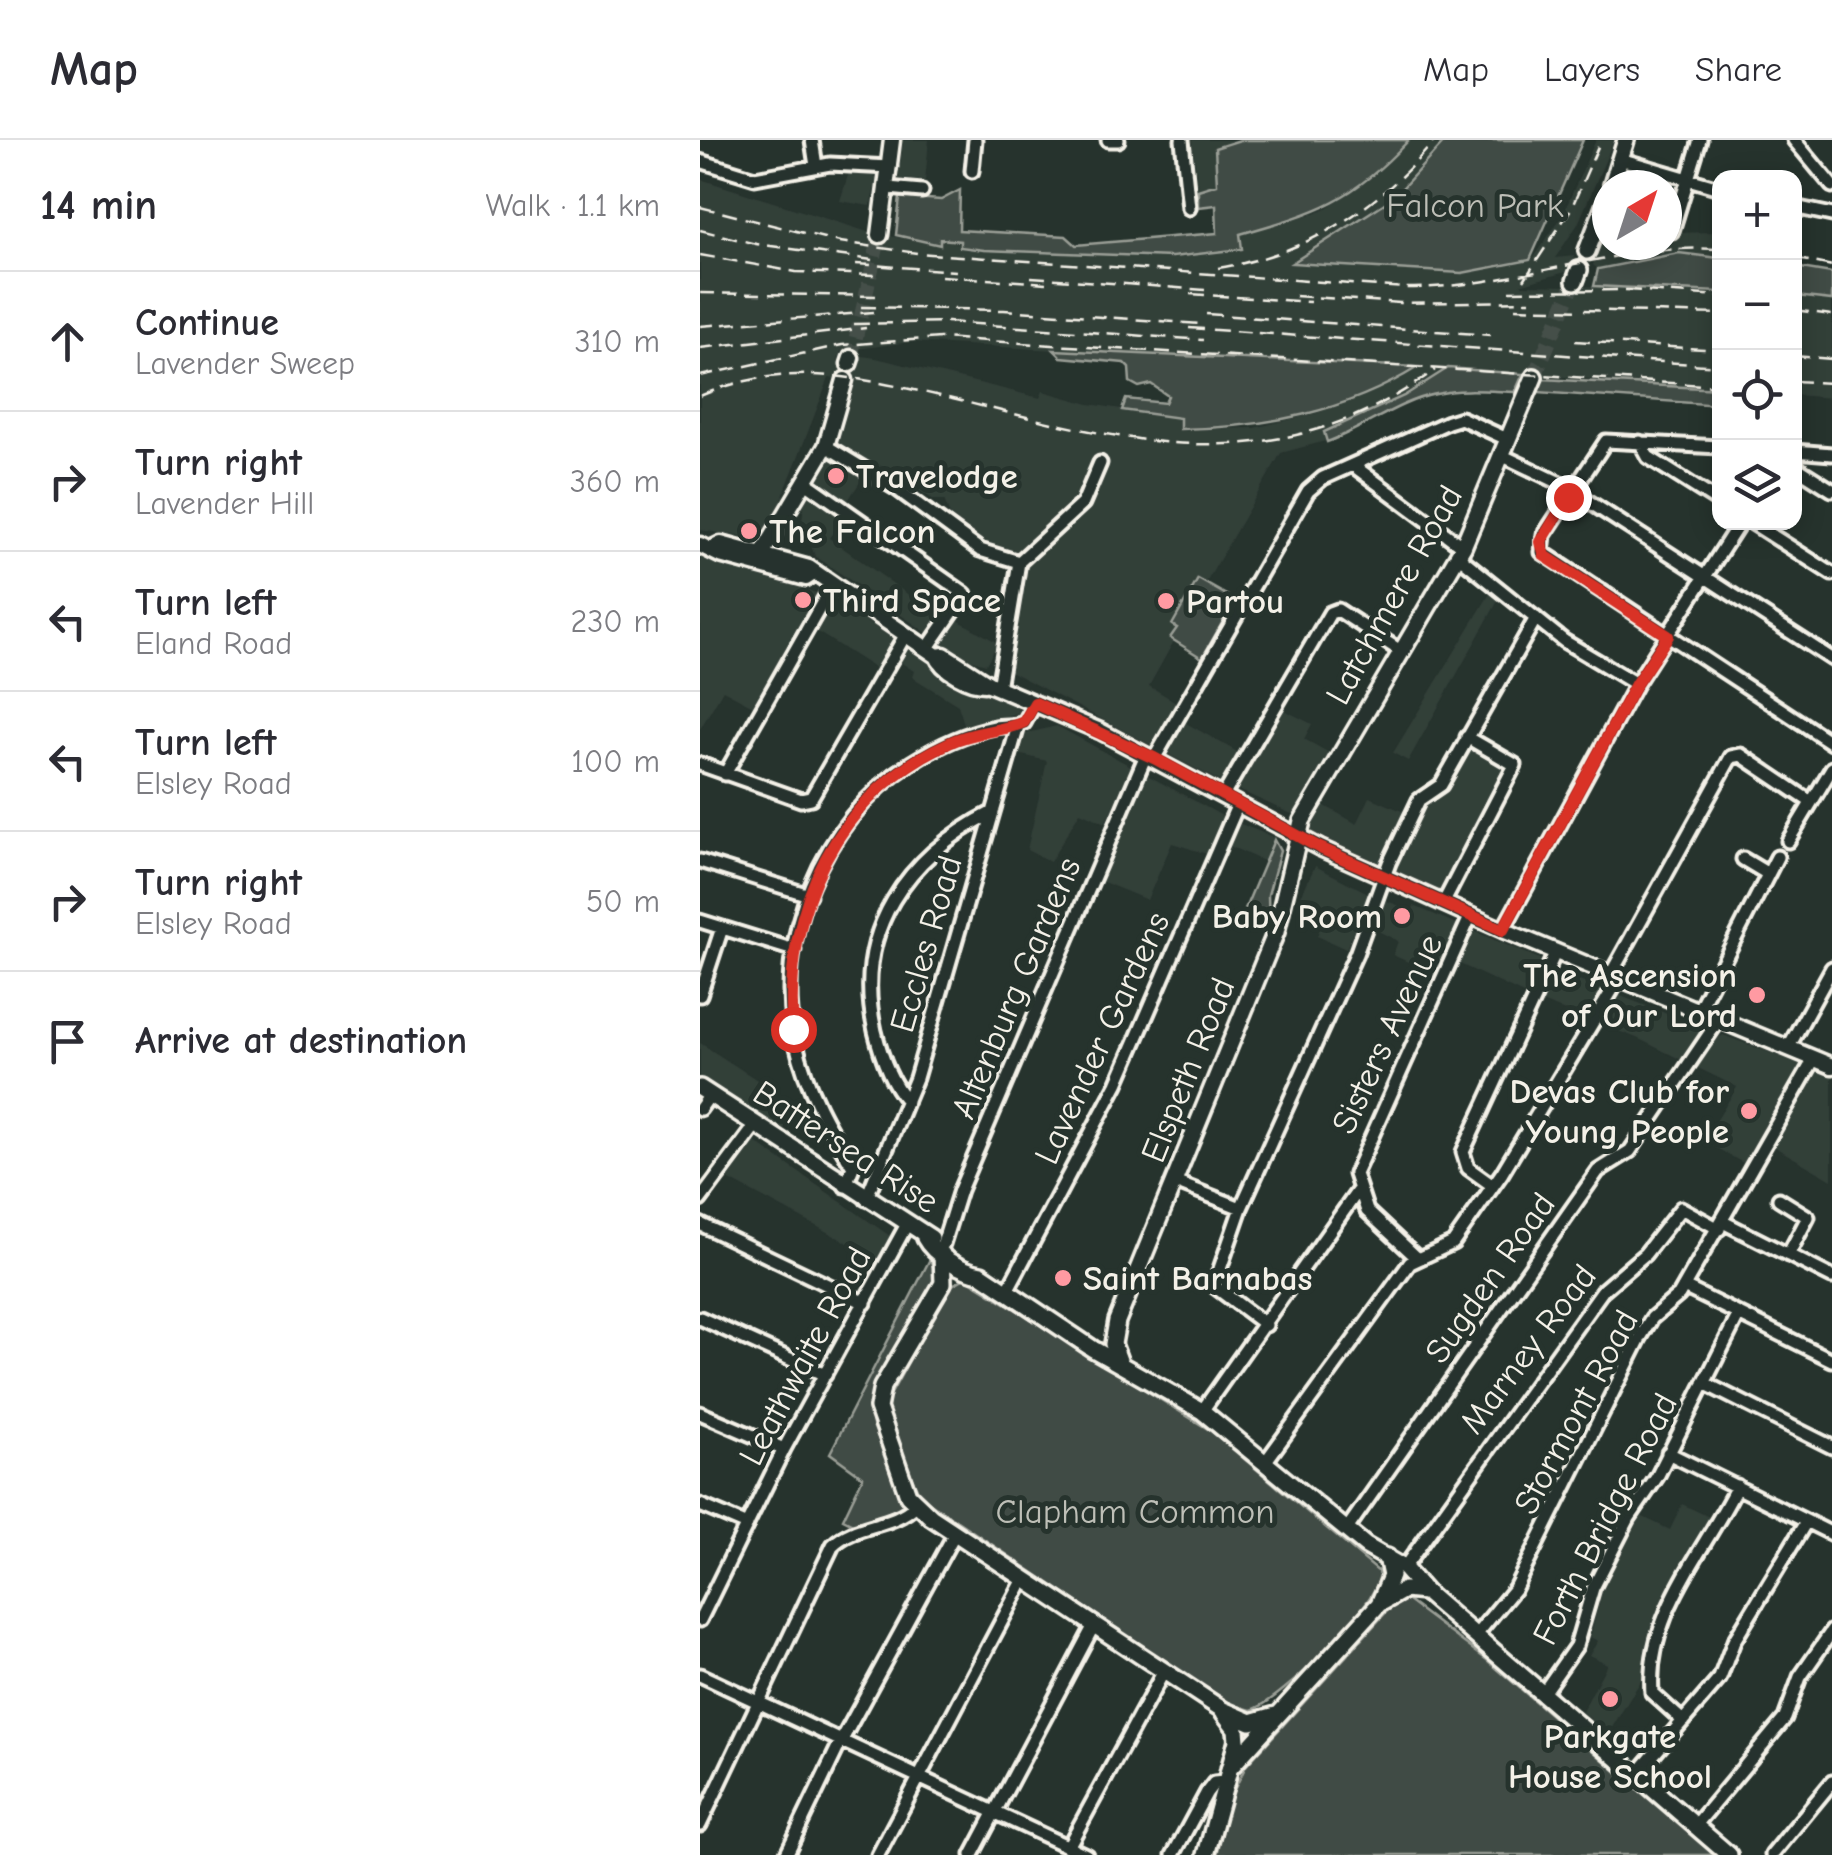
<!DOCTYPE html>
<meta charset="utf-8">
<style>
:root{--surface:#fff;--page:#f2f2f3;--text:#2b2b33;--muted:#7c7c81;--line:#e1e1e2}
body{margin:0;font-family:"Comic Neue",sans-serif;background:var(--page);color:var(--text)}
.controls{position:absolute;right:30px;top:30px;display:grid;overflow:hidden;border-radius:20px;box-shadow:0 5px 25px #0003}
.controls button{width:90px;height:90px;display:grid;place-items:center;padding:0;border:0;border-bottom:2px solid var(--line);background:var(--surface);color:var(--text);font:50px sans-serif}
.compass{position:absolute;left:892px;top:30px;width:90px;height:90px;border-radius:50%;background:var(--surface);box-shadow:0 5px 25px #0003;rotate:39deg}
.stop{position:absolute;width:30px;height:30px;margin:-22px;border:8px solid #d93025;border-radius:50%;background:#fff}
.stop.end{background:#d93025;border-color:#fff;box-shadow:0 2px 10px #0008}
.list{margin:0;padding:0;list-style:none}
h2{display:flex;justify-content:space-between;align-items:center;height:130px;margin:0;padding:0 40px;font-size:42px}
h2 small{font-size:32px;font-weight:400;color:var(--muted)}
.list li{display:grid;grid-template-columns:65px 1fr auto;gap:30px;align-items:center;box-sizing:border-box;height:140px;padding:0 40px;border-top:2px solid var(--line)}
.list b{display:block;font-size:38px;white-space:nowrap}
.list p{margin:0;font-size:32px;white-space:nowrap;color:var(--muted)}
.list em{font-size:32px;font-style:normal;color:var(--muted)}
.icon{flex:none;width:55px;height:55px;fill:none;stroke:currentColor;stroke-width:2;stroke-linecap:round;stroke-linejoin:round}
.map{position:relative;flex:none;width:1132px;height:1715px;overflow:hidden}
header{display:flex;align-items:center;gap:60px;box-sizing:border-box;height:140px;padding:0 50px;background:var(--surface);border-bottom:2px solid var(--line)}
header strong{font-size:48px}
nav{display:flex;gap:55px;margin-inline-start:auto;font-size:35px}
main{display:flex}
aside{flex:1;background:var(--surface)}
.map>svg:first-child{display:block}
.built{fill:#333f39;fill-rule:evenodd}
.green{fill:#414b45;stroke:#9a9e96;stroke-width:2.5}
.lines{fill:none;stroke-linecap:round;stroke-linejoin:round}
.major-tunnel{stroke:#455049;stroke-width:14;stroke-dasharray:14 7;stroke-linecap:butt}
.highway-tunnel{stroke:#455049;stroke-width:15;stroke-dasharray:15 8;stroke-linecap:butt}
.minor-casing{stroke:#f4f1e8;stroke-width:19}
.major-casing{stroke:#f4f1e8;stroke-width:21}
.highway-casing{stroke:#f4f1e8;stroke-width:22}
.minor{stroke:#26332d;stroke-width:11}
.major{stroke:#26332d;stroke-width:14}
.highway{stroke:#26332d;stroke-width:15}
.rail{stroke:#f4f1e8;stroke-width:2.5;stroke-dasharray:15 8;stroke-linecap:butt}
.route{stroke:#d93025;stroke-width:12}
.poi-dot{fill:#ff9aa2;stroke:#26332d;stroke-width:4}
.labels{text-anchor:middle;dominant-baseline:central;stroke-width:10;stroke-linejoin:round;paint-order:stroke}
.park-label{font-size:35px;fill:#bebfb7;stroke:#26332d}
.poi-label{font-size:35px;font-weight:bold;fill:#f4f1e8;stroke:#26332d;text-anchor:start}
.street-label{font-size:35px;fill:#f4f1e8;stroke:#26332d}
</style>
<header>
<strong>Map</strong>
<nav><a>Map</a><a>Layers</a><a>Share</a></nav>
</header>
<main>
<aside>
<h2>14 min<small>Walk · 1.1 km</small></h2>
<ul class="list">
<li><svg class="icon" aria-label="ahead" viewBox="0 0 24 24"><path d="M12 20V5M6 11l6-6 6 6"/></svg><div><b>Continue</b><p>Lavender Sweep</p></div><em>310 m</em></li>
<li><svg class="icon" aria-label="right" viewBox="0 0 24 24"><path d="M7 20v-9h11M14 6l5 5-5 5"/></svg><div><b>Turn right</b><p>Lavender Hill</p></div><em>360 m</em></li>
<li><svg class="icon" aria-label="left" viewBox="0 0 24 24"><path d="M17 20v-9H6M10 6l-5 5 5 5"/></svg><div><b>Turn left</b><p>Eland Road</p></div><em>230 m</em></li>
<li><svg class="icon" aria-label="left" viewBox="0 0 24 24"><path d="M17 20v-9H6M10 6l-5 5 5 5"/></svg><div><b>Turn left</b><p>Elsley Road</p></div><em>100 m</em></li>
<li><svg class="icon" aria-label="right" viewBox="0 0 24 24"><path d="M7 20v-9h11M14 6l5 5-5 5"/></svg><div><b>Turn right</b><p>Elsley Road</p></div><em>50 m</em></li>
<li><svg class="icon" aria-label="arrive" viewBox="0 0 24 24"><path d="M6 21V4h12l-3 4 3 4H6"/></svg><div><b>Arrive at destination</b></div></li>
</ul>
</aside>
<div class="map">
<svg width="1132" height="1715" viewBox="0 0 1132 1715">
<rect width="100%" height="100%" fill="#26332d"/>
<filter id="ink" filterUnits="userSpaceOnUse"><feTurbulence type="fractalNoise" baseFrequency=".01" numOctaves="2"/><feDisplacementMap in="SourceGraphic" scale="20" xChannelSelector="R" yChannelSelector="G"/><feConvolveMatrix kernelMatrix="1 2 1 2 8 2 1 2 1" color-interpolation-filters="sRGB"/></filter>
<g filter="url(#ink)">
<!-- built -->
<path class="built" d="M203,0H229L225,41L198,39Z
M492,0H540L518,45L498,50Z
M709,0H746L694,57L594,122L808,125L833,119L862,76L896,0H914L878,84L855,118L875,116L869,131L820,145L1019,149V249L749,228L744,253L720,258L644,296L581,313L506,443L498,439L489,455L472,484L477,488L471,498L474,501L449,546L476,562L470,574L548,618L578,567L612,584L604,599L635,616L596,676L523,643L306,529L315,469L327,430L279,399L250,375L244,360H234L179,325L162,339L145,365L147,374L129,398L241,478H254L298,503L286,524L262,517L115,416L102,383L104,361L155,241L129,238L70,389L60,399L0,390V39L168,92L239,105L240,99L284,110L542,108L540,94L622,71L676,34ZM211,202L631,225L716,228L692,243L617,273L554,288L480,289L481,278L389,264L343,251L340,258L176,218L162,216L158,226L138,221L141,211Z
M149,32L174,35L177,40L170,66L140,61Z
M1019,92V118L979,113L898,129L893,125L904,98L907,105H967V93Z
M1094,155L1132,160V258L1095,255Z
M0,416L117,453L53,566L23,550L0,589Z
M791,452L799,459L708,621L693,613Z
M135,462L249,533L317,565L318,573L265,587L258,565L212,537L214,531L186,513L176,529L116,491Z
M357,586L526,678L575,698L565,722L514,699L507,714L472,703L447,760L401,741L430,669L416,661L405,683L380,672L350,722L327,710L347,621L318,614L323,594Z
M772,603L807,624L809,630L741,756L608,690L605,681L618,662L657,684L670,657L704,672L713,667L730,657Z
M615,726L670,754L712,771L714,766L840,819V825L1001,887L1016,899L1023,895L1132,936V1040L1061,999L1045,1024L1004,1001L1037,947L937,898L836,860L743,816L734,834L693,815L698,801L658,781L646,809L617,796L628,768L600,758Z
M0,903L99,967L81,993L0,940Z
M55,1002L190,1096L178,1119L28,1039Z
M982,1364L1011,1378L962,1459L948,1499L942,1539L908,1594L882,1572L907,1524L889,1515L898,1501L890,1497L904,1445L941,1376L970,1390Z"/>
<!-- green -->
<path class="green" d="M540,0H709C650,62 621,71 540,94L542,109L472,117L284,110L260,107V101L240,99V105L196,95L200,57L241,60L260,50L259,90L366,96L376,105L517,93L516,65L498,67V50L517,44L515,8Z
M746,0H883L830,120L762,133L592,123L694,57Z
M979,113L1019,118V152L894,146L898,129Z
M1095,127L1132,133V160L1095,156Z
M354,210L718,227C644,273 566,287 480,289V278L422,270L426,259L465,263L468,256L451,244L439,247L430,242L429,228L424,223L361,217Z
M748,228L823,234L815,252C788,251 762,248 736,254C699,261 663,289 627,302L624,292L704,256Z
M843,239L1019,249V265L837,252Z
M498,439L535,460L502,518L470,498L477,488L472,485Z
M574,700L580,711L568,755L569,787L542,776Z
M230,1119L237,1137L170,1259L173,1285L205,1367L202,1372L153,1384L143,1379L163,1337L130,1313Z
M265,1138L511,1291L679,1432C687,1455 578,1565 551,1570L527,1563L220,1356L191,1289L186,1263L249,1147Z
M704,1458L787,1520L1014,1715H517L530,1658L546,1626L691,1467Z"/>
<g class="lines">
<!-- major-tunnel -->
<path class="major-tunnel" d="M151,218L180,95"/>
<!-- highway-tunnel -->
<path class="highway-tunnel" d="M834,237L875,141"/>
<defs>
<path id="minor" d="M112,0L116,26
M408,0H418
M482,0L489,68
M1094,0L1132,46
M920,19L1019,48
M0,21L55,38L130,24L190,27
M272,31L275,0
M188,48L222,51
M1094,67L1132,75
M972,91L1000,0
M940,302L948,317L1019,362
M126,306L197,349L280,410L319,422
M1019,307L906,301L844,395L842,412L1132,603
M1094,311L1132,314
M801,315L860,343L1132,519
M654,326L763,407
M1094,326L1132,350
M104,341L265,454L227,509
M1051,382L1132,434
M758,416L864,501L936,544
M319,422L383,363L400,323
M298,548L319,422
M454,619L608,351L623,338L748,282L761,278L807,299
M0,624L101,660L111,658L206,494
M25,634L133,444
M523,656L630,473L638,470L702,512
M1088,701L1132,628
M1043,719L1068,734
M0,721L109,755
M744,762L815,625L767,597
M0,781L94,810
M803,790L936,544L1040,382
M911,834L1031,617L1041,615L1111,662
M0,855L22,788
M999,869L1077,717
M1088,908L1132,828
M207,961C190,942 181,916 175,891C152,791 207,716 293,672
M0,969L10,955
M475,1042L541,1068L656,814L689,723L719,660L741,645L836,478
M145,1046L153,1027C129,988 106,949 96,903C72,800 122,680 211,623C236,607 265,593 295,587C305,585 314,587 324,583L335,563
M793,1046L768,1028L763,1012L856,811
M166,1059L216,938L318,586
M1079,1059L1108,1077L1088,1115
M0,1060L55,986
M541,1068L514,1146L566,1185
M1023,1082L1132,1137
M0,1084L165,1163
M243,1104L260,1050L446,615
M716,1117L667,1071L655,1034L771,775
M984,1147L1132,1220
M307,1151L417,944L538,664
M0,1178L125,1235
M1004,1243L1132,1307
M502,1271L657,1052
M0,1273L84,1309
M968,1313L1132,1394
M566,1321L710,1123L753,1103L802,1033L920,837
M0,1365L47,1385
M647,1389L898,1031L930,1011L1020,878
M704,1428L903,1150L945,1114L981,1068L1019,1089
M0,1480L84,1309L206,1086
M776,1495L815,1448L940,1198L952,1178L979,1155L1114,919
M0,1535L386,1715
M843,1553L876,1506L893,1448L929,1378L957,1337L1039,1174
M983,1581L952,1553C946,1474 1004,1413 1037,1346
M936,1635L1020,1538L1034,1501L1106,1382
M0,1685L133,1405C156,1383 192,1388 216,1365
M995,1686L1085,1578L1100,1537L1132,1491
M368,1707L464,1531
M86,1715L138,1607L255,1393
M178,1715L324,1439
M272,1715L394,1485
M473,1715L507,1652L514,1643L524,1642
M1072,1715L1132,1642"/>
<path id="major" d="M180,95L192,0
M149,224L151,218
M0,405L20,415L106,438L112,434
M13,408L21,404L109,428L237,516C242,530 268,544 284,544
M62,414L126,306L145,240
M237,516L244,515L289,544L400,591L620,708L803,790L1132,926"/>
<path id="highway" d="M912,45L926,0
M887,111L907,59
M875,141L879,130
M0,948L231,1098
M225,1098C234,1115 262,1131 281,1134L393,1209L502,1271L666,1406L704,1428L725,1452L1029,1715
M242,1114L243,1143L182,1247L178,1268L208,1355L231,1377L523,1570L551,1582L576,1575
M420,1223L413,1204L417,1181L576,792L602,681L763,407L834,237
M683,1462L704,1450L725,1452
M529,1629L679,1464L691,1436L687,1417
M506,1715L537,1601L536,1589L524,1573"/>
</defs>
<!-- minor casing -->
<use href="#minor" class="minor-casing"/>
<!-- major casing -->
<use href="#major" class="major-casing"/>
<!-- highway casing -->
<use href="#highway" class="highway-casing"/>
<!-- minor -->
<use href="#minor" class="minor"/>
<!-- major -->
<use href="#major" class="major"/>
<!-- highway -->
<use href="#highway" class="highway"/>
<!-- rail -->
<path class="rail" d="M0,67L140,102L217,113L706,148C814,148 914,103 1019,109
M0,90L56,104L172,120
M0,115L96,132L176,135
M1094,118L1132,126
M156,124L256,131
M518,128C607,114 678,69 735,0
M241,136L346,143
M331,137L505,150
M824,140L871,69L901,0
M810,151L927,150L1019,156
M0,153L181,156
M490,154L610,162
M595,156L700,163L830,161
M161,167L304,170L501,184
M815,168L1019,174
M1094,170L1132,175
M506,174L790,195
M154,184L247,182L503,200
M0,186L174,172
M489,188L1019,226
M875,201L1019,210
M0,208L166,188
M1094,216L1132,219
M0,236L142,205L240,198L1019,246
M1094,241L1132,243
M0,256C77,223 145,234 223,252C409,295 563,354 735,230"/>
</g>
</g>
<g class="lines" filter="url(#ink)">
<!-- route -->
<path class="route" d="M93,889C83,769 137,652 251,602C275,591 302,592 324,582L335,563L454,618L620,708L803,790L936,544L968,496L845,416L841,402L868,357"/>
</g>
<!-- markers -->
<g class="poi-dot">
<circle cx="136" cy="336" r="10"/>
<circle cx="49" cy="391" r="10"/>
<circle cx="103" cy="460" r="10"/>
<circle cx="466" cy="461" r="10"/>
<circle cx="702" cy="776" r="10"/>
<circle cx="1057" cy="855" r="10"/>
<circle cx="1049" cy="971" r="10"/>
<circle cx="363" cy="1138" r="10"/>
<circle cx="910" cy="1559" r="10"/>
</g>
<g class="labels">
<!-- park labels -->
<g class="park-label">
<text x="775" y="65">Falcon Park</text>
<text x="435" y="1371">Clapham Common</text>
</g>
<!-- poi labels -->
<g class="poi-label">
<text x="156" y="336">Travelodge</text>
<text x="69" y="391">The Falcon</text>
<text x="123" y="460">Third Space</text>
<text x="486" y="461">Partou</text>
<text x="682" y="776" text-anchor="end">Baby Room</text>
<text x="1037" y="835" text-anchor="end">The Ascension<tspan x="1037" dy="40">of Our Lord</tspan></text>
<text x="1029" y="951" text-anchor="end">Devas Club for<tspan x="1029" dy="40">Young People</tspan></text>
<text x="383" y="1138">Saint Barnabas</text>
<text x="910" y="1596" text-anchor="middle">Parkgate<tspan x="910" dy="40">House School</tspan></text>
</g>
<!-- street labels -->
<g class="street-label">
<text transform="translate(694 455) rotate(-61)">Latchmere Road</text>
<text transform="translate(226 804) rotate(-74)">Eccles Road</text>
<text transform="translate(316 848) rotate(-67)">Altenburg Gardens</text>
<text transform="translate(687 894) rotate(-65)">Sisters Avenue</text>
<text transform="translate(402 898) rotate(-65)">Lavender Gardens</text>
<text transform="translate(488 930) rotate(-68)">Elspeth Road</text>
<text transform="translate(146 1007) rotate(33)">Battersea Rise</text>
<text transform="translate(790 1138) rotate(-55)">Sugden Road</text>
<text transform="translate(828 1209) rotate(-53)">Marney Road</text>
<text transform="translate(105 1216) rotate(-62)">Leathwaite Road</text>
<text transform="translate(876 1272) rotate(-62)">Stormont Road</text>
<text transform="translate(905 1379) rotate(-63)">Forth Bridge Road</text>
</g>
</g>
</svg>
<div class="controls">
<button>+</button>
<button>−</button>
<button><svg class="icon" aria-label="locate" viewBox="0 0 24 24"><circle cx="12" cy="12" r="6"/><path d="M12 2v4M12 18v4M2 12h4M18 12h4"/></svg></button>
<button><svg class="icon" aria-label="layers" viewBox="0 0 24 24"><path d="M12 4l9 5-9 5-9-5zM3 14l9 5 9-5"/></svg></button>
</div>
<svg class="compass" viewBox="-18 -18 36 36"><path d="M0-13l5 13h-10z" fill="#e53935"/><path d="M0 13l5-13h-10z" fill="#7c7c81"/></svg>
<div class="stop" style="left:93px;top:889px"></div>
<div class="stop end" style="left:868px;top:357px"></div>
</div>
</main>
